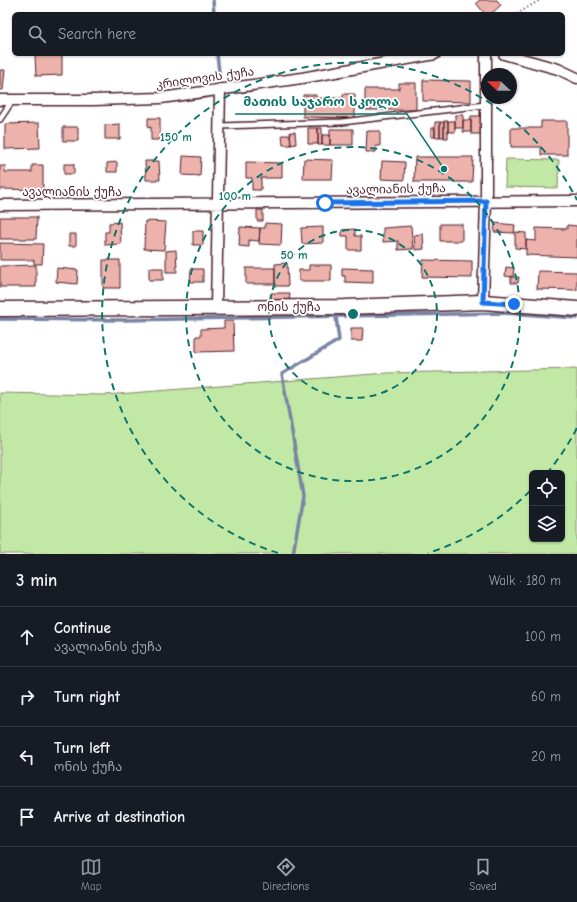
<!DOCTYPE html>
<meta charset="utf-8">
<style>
:root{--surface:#171b24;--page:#20242c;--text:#f1f3f6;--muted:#9ea1a6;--line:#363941;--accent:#8c9099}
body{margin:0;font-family:"Comic Neue","Noto Sans Georgian",sans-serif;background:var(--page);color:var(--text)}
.controls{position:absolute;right:12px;bottom:12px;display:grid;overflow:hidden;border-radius:6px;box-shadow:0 1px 3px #0004}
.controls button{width:36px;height:36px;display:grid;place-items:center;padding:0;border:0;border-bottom:1px solid var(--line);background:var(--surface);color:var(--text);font:20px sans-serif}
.compass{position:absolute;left:481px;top:68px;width:36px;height:36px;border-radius:50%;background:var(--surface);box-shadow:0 1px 3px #0004;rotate:292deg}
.stop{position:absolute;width:12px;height:12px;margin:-9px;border:3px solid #1a73e8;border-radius:50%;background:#fff}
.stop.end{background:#1a73e8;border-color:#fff;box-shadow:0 1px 4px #0008}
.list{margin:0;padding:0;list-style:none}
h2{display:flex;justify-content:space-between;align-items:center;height:52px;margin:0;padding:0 16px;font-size:17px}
h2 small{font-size:13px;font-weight:400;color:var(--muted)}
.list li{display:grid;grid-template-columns:26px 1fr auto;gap:12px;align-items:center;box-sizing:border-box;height:60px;padding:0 16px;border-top:1px solid var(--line)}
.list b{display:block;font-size:15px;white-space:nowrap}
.list p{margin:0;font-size:13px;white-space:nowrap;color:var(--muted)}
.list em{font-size:13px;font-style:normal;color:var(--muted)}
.icon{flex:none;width:22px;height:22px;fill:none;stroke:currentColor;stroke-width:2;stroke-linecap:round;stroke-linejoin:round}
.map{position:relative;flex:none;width:577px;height:554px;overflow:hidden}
.search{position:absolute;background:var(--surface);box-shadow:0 1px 3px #0004;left:12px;right:12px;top:12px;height:44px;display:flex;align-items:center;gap:10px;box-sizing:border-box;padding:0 14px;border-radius:6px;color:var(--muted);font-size:15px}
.sheet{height:292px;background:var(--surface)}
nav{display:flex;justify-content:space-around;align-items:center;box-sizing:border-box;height:56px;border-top:1px solid var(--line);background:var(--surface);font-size:11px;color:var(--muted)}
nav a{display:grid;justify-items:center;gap:2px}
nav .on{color:var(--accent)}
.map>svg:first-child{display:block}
.green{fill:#c1e9a5;stroke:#868468;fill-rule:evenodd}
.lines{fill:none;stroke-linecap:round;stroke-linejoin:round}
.stream{stroke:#7983a3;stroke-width:3.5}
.building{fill:#edb2ac;stroke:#4a1f2b}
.service-casing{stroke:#4a1f2b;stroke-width:8}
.minor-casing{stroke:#4a1f2b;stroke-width:13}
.secondary-casing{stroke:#4a1f2b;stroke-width:17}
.path{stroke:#4a1f2b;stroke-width:2;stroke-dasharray:1 3;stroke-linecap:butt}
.service{stroke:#fff;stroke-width:5}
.minor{stroke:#fff;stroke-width:10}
.secondary{stroke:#fff;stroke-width:14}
.route{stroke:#1a73e8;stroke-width:5}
.ring{fill:none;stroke:#0f766e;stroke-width:2;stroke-dasharray:7 5}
.labels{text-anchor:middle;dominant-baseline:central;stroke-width:3.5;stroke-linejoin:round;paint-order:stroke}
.street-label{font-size:12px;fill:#4a1f2b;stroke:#fff}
.centre{fill:#0f766e;stroke:#fff;stroke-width:2}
.ring-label{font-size:12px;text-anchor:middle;font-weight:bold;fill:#0f766e;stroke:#fff;stroke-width:3.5;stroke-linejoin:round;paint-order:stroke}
.leader{fill:none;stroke:#0f766e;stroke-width:1.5}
.callout-dot{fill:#0f766e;stroke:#fff;stroke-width:1.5}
.callout-label{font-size:13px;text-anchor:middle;font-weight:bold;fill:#0f766e;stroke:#fff;stroke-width:3.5;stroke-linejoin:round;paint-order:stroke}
</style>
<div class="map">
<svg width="577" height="554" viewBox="0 0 577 554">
<rect width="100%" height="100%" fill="#fff"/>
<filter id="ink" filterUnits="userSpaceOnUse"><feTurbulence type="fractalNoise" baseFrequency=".025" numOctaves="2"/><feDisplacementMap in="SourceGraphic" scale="8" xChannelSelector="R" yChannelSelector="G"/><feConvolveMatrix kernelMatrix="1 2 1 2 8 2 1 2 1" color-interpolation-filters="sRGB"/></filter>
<g filter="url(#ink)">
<!-- green -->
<path class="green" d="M506,159L559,160L558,188L505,187Z
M577,369V554H0V393L105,395L387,373ZM532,473H562V539H532Z"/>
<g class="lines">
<!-- stream -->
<path class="stream" d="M213,0L214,14
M217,54L219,72
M0,319L125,320L508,313L577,318
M293,554L303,496L282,374L339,340L336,317"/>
</g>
<!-- building -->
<path class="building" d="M480,0H497L501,5L491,14H485L476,3Z
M62,54V75L36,76L35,55Z
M0,70H5L3,90H0Z
M423,80L471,81V102L423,101Z
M399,83H416V110H365V89H399Z
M343,94H355V118L303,117V95H316V98H343Z
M455,115H463V128H455Z
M471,116H481V134H471Z
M148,118H160V140H151V127L148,128Z
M463,120H471V132H463Z
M444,121H448V138H444Z
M448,121H455V132H448Z
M541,121H567V155H541V147H511V128H541Z
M435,122H440V137H435Z
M440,122H444V137H440Z
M39,123L40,148L5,149V124Z
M120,124V139H105V125Z
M63,127H78V141H63Z
M308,128H318V144H308Z
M318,128H322V145H318Z
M431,128H435V137H431Z
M330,129H353V145H330Z
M367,131H380V146H376V152H366Z
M290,132H295L296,144L291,145Z
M282,135H290L291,145H283Z
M322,135H330V145H322Z
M183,156L201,157L200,176L182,175Z
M415,157H473L472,182H414Z
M304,159L333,160L332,179H303Z
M145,161H159L160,180H146Z
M382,161L405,162L404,180L381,179Z
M117,162V172H107V163Z
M246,162L282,163V178H261V190H252V178H246Z
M64,164H74V174H64Z
M32,165H43V190L0,189V166H6L5,172H32Z
M257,210H263V221H257Z
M0,217H37L36,239H0Z
M145,221L166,222L164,250L144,249Z
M120,222L121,244L105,245V232H109V223Z
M265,223L282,224L281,245L259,244L260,228H265Z
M495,223L515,225L514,233L494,232Z
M440,224H462V241H440Z
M567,225L577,226V257L526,255V240L536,241V228L567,229Z
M411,226L413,249L398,250V241L383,242V228Z
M240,227L260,228L259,241L249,240V247L239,246Z
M323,227V243L302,244L301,228Z
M355,229V236H361V250H348V236H342V230Z
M193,231H203V245H193Z
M515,232L526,233V249L515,248Z
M69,234H76V246H69Z
M423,234L424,249L415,250L414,235Z
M0,243L43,244L42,264H34V260H0Z
M176,250L177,272H166V251Z
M103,260H120V288H103Z
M423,260L472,261V278L422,277Z
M287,263L288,286H275V264Z
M36,265V287H0V266Z
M309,265H331V281H299V270H309Z
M506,267L514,268L513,277L505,276Z
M57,268L78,270L77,284L56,282Z
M149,268H163V280H149Z
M246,268H275V284H246Z
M342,268L373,269V283L345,282V276H342Z
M191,269H203V282H190Z
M538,271L577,272V290L537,289Z
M511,277H519L518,283H511Z
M271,293H290L289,303L271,302Z
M224,321H233L234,351L196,352V336H201V329L224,328Z
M351,328H363L362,341H351Z"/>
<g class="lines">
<defs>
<path id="service" d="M0,119L12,101
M219,126L342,122L485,105"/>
<path id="minor" d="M504,54L558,69L577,78
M0,100H93L161,98L302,78L435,54
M0,205L577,201
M483,302L486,201V54
M216,307L220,89"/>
<path id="secondary" d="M0,309L345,307L483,302L577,309"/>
</defs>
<!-- service casing -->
<use href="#service" class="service-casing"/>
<!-- minor casing -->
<use href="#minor" class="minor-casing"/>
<!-- secondary casing -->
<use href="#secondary" class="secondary-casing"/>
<!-- path -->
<path class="path" d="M517,14L540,0"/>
<!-- service -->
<use href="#service" class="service"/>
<!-- minor -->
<use href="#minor" class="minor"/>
<!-- secondary -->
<use href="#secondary" class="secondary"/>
</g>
</g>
<g class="lines" filter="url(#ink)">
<!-- route -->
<path class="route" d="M325,203L486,201L483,302L514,304"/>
</g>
<!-- distance rings -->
<g class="ring">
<circle cx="353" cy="314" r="84"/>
<circle cx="353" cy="314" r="167"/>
<path d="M577 428A251 251 0 0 1 548 472M530 491A251 251 0 0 1 428 553M278 553A251 251 0 1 1 577 200"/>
</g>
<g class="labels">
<!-- street labels -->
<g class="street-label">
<text transform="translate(205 78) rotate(-8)">კრილოვის ქუჩა</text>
<text transform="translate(396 189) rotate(-1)">ავალიანის ქუჩა</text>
<text x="72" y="192">ავალიანის ქუჩა</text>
<text x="289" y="307">ონის ქუჩა</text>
</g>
</g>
<circle cx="353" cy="314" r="6" class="centre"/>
<g class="ring-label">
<text x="176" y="141">150 m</text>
<text x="235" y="200">100 m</text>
<text x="294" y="259">50 m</text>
</g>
<!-- callouts -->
<path class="leader" d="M444 169L407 114H235"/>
<circle class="callout-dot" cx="444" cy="169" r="4"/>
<g class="callout-label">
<text x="321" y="106">მათის საჯარო სკოლა</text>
</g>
</svg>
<div class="controls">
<button><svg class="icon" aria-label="locate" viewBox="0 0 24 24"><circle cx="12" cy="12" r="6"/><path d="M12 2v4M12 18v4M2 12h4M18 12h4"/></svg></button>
<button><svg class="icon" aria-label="layers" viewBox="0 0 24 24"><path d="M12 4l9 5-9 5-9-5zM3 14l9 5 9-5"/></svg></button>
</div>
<svg class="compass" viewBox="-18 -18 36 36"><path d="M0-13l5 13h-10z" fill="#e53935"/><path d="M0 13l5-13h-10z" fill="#9ea1a6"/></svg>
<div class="stop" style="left:325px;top:203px"></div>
<div class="stop end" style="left:514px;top:304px"></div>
<div class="search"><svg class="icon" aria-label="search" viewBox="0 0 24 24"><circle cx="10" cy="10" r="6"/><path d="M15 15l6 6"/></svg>Search here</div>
</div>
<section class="sheet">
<h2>3 min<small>Walk · 180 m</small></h2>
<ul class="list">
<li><svg class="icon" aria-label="ahead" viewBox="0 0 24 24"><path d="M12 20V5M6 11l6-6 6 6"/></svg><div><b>Continue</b><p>ავალიანის ქუჩა</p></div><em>100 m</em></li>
<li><svg class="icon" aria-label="right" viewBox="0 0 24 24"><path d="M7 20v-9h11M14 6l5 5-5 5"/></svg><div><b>Turn right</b></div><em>60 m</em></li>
<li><svg class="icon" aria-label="left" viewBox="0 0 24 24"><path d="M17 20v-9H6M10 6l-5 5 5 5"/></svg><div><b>Turn left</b><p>ონის ქუჩა</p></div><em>20 m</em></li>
<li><svg class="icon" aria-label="arrive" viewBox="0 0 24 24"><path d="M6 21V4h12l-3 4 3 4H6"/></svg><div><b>Arrive at destination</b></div></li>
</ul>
</section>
<nav>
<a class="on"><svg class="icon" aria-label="map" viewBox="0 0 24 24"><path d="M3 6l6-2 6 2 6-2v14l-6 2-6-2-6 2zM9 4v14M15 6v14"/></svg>Map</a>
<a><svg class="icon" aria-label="directions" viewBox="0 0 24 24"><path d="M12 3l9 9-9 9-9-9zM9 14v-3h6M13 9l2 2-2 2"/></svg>Directions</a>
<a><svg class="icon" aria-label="saved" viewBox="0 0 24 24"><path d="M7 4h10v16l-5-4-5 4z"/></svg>Saved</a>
</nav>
